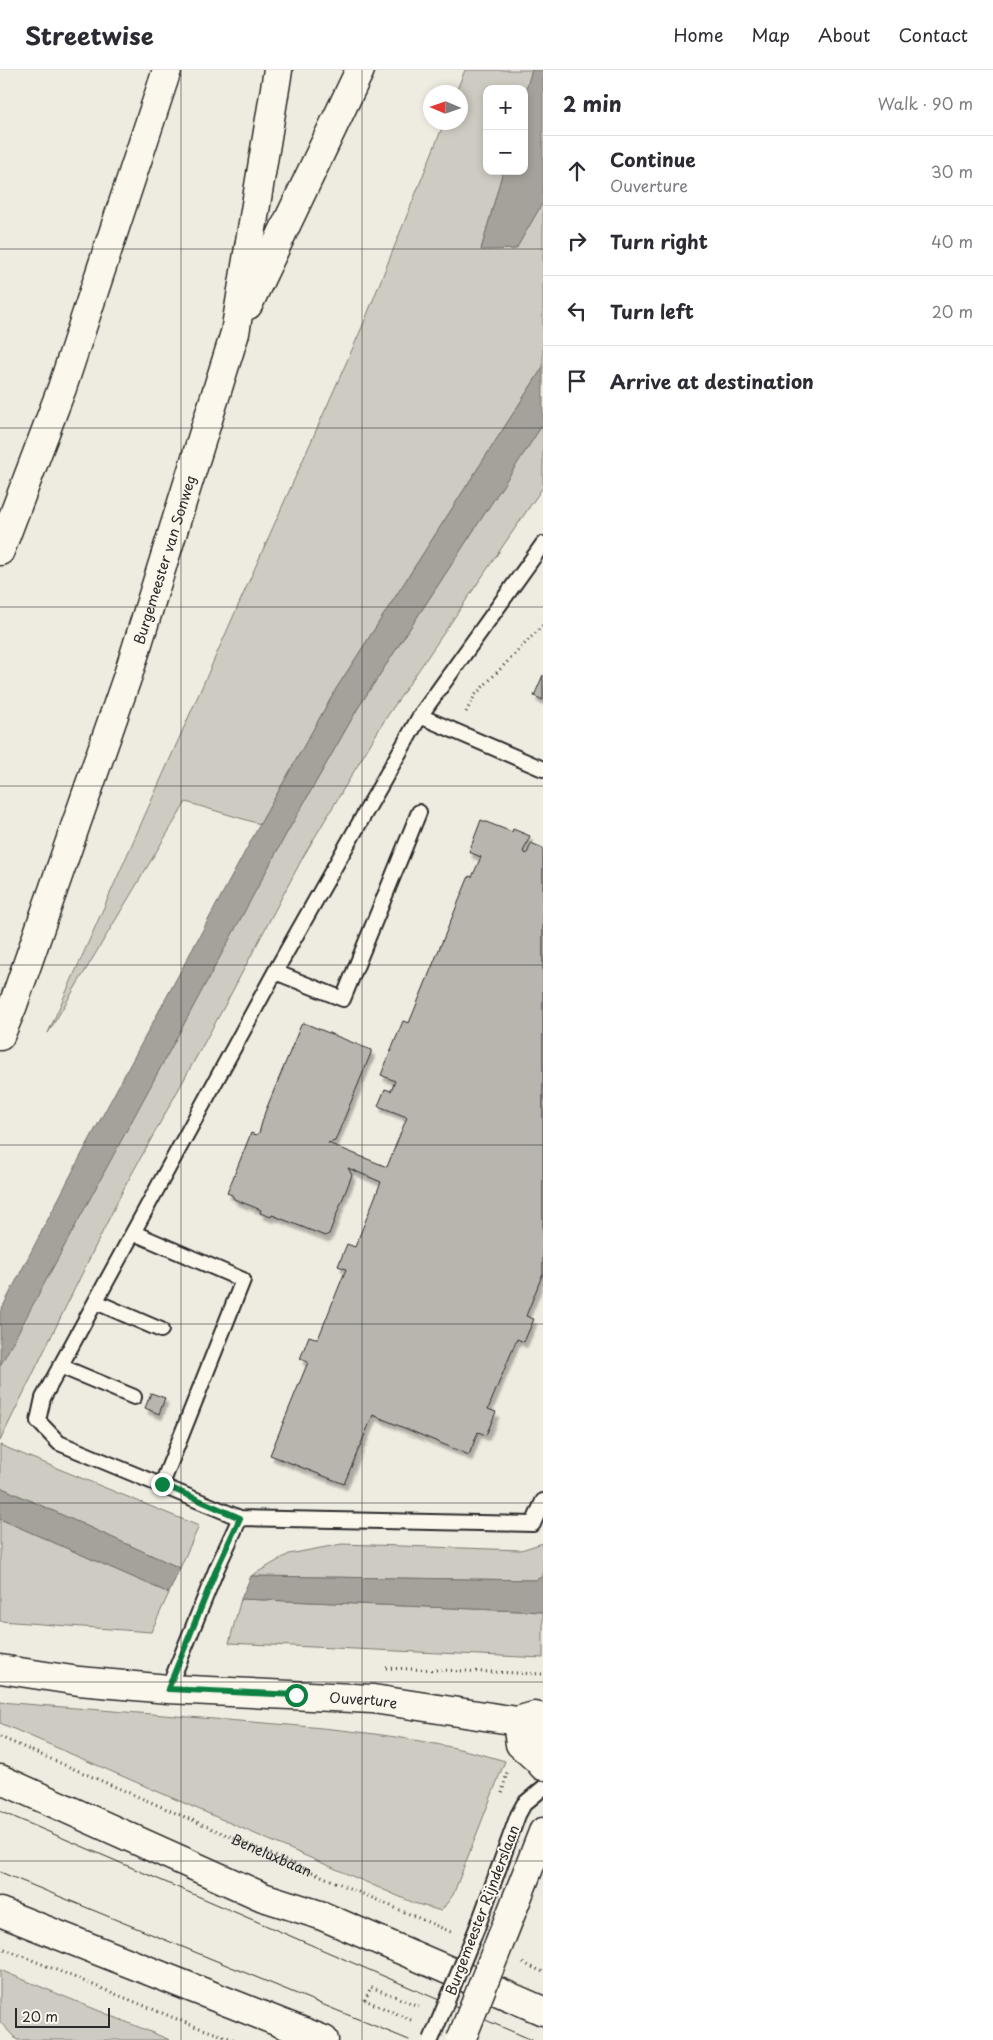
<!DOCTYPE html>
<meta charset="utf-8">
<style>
:root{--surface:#fff;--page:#f7f7f7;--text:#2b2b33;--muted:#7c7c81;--line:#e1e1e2}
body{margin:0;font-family:"Playpen Sans",sans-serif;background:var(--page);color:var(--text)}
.controls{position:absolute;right:15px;top:15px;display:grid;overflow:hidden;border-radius:10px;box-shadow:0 2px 8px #0003}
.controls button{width:45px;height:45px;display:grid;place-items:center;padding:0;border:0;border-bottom:1px solid var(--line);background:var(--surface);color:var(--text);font:25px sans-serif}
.compass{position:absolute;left:423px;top:15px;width:45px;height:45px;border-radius:50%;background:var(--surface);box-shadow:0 2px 8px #0003;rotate:272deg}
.scale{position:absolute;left:15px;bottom:12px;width:95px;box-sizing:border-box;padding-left:5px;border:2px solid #2b2b2b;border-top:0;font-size:14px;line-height:18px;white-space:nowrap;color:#2b2b2b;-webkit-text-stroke:4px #fbf7ec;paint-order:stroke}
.stop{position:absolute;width:15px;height:15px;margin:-11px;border:4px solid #0b8043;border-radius:50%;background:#fff}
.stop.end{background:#0b8043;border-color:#fff;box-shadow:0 1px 5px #0008}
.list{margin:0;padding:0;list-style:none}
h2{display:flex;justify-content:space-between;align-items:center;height:65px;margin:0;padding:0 20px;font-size:21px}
h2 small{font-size:16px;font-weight:400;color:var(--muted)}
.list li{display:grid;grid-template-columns:32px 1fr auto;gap:15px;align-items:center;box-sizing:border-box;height:70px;padding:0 20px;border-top:1px solid var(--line)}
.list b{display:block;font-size:19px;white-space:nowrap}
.list p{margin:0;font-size:16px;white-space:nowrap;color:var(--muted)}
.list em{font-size:16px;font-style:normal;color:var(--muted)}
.icon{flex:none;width:28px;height:28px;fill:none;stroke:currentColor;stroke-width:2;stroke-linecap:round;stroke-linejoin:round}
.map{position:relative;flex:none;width:543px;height:1970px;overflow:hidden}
header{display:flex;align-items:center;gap:30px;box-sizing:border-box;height:70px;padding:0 25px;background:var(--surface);border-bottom:1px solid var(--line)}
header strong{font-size:24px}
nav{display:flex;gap:28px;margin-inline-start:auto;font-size:18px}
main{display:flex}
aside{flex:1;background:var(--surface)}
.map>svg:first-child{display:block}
.green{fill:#cecbc2;stroke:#7c7b76}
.water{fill:#a4a29a;stroke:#74726e}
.building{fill:#b8b5ae;stroke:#2b2b2b;filter:url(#shadow)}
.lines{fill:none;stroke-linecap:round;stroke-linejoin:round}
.service-casing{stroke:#2b2b2b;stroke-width:18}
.minor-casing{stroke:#2b2b2b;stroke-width:31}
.secondary-casing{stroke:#2b2b2b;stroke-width:31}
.primary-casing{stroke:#2b2b2b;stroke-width:31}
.motorway-casing{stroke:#2b2b2b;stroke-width:31}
.path{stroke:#2b2b2b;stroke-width:3;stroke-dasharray:1 4;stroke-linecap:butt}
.service{stroke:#fbf7ec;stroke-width:14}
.minor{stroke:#fbf7ec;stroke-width:28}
.secondary{stroke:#fbf7ec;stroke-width:28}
.primary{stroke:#fbf7ec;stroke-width:28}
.motorway{stroke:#fbf7ec;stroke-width:28}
.tram{stroke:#2b2b2b;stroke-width:1}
.service-bridge-casing{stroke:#2b2b2b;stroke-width:18;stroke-linecap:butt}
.primary-bridge-casing{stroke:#2b2b2b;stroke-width:31;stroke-linecap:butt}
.service-bridge{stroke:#fbf7ec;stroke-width:14}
.primary-bridge{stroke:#fbf7ec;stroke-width:28}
.route{stroke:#0b8043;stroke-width:6}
.grid{fill:none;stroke:#2b2b2b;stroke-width:1;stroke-opacity:0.55}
.labels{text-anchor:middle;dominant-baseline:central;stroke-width:4;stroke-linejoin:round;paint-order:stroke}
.street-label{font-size:14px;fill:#2b2b2b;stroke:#fbf7ec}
</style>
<header>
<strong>Streetwise</strong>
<nav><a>Home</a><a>Map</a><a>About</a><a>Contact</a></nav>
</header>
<main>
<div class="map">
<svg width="543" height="1970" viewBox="0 0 543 1970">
<defs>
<filter id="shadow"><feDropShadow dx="3" dy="5.5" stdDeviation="1" flood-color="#0004"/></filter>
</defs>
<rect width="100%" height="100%" fill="#eeebe0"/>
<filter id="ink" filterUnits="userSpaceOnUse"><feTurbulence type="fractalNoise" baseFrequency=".02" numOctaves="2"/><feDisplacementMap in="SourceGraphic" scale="10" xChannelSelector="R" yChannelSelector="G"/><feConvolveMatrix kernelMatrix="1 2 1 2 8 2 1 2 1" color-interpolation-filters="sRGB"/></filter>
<g filter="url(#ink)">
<!-- green -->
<path class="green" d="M465,0H532L524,26V19H487V101H503L481,179H516L543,132V297L336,619L260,754L186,732L48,963L363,255L444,53L460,52V22H456Z
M543,354V417L384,651L303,787L224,937L124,1118L0,1371V1295L284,768L358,638Z
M0,1375L199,1456L180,1498L0,1417Z
M0,1449L169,1523L151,1562L0,1551Z
M543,1473V1506L536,1510L251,1506L289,1484L342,1474L521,1480Z
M241,1529L543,1542V1588L229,1573Z
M0,1632C80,1638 159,1645 239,1651C329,1658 419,1665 505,1691L453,1825L441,1841L414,1833L0,1653Z
M0,1900L170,1970H17L0,1952Z"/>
<!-- water -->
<path class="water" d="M532,0H543V132L516,179L481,180L503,101H524V26Z
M543,297V354L358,638L284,768L0,1296V1242L77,1093L260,754L336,619Z
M0,1417L180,1498L169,1523L0,1449Z
M251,1506L536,1510L543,1506V1542L241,1529Z"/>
<!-- building -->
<path class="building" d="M543,605V630L534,626Z
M481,750L512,762L513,759L530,766L523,782L527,784L531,773L543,778V1203L526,1246L534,1249L524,1272L517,1269L488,1339L496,1342L486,1365L478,1362L469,1385L373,1345L344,1414L270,1385L308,1292L300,1289L309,1266L318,1269L346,1199L338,1196L347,1174L355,1177L381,1112L348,1098L352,1105L329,1164L325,1166L272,1145L271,1147L260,1143L261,1140L234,1129L232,1125L227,1123L251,1063L256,1065L259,1063L265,1042L301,955L304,953L371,980V983L335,1071L328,1073L387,1097L407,1047L378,1036L385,1019L391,1021L395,1011L381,1005L403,951L409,953L469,806L472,807L481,787L469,782Z
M151,1323L165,1328L159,1344L145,1338Z"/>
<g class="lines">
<defs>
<path id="service" d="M543,474L420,646L275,902L43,1328L38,1351L59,1373L240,1448L533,1454L543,1431
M420,646L543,699
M275,902L343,929L419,742
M134,1163L243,1210L162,1414
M96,1232L161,1260
M60,1296L134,1327
M168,1619L217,1498L240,1448
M477,1858L518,1745L524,1734L543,1718"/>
<g id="minor">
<path id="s2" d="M0,1599L79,1611L168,1619L373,1629L517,1651L534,1646L543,1648"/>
<path d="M517,1651L535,1667L543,1670"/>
</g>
<path id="secondary" d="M0,1709L263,1827L320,1845L543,1941
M0,1842L324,1970"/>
<path id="primary" d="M517,1651L520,1674L539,1691L543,1696
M501,1869L543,1762"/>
<g id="motorway">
<path d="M248,235L360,0"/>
<path d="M0,481L62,318L167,0"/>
<path id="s3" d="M0,966L13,935L128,605L235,263L278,0"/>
</g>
</defs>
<!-- service casing -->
<use href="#service" class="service-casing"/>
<!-- minor casing -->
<use href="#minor" class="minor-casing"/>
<!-- secondary casing -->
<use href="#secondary" class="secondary-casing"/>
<!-- primary casing -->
<use href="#primary" class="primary-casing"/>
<!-- motorway casing -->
<use href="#motorway" class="motorway-casing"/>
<!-- path -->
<g class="path">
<path d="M466,642L475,625L543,555"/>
<path d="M386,1598L543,1604"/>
<path id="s1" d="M0,1667L451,1862"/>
<path d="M502,1723L507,1702"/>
<path d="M0,1877L194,1956L235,1970"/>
<path d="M523,1893L543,1902"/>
<path d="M411,1950L365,1930L371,1917L421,1937"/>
</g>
<!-- service -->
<use href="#service" class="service"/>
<!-- minor -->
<use href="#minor" class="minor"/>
<!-- secondary -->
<use href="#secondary" class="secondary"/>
<!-- primary -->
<use href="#primary" class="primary"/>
<!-- motorway -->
<use href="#motorway" class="motorway"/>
<!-- tram -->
<path class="tram" d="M0,1741L532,1970
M0,1802L409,1970"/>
<defs>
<path id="service-bridge" d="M431,1970L477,1858"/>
<path id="primary-bridge" d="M461,1970L501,1869"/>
</defs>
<!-- service-bridge casing -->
<use href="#service-bridge" class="service-bridge-casing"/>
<!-- primary-bridge casing -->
<use href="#primary-bridge" class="primary-bridge-casing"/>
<!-- service-bridge -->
<use href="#service-bridge" class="service-bridge"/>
<!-- primary-bridge -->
<use href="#primary-bridge" class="primary-bridge"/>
</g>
</g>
<g class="lines" filter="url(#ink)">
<!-- route -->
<path class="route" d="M162,1414L240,1448L217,1498L168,1619L296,1625"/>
</g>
<!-- grid -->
<path class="grid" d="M181,0V1970M362,0V1970M0,179H543M0,358H543M0,537H543M0,716H543M0,895H543M0,1075H543M0,1254H543M0,1433H543M0,1612H543M0,1791H543"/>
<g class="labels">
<!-- street labels -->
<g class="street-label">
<text stroke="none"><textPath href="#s3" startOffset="504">Burgemeester van Sonweg</textPath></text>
<text stroke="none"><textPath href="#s2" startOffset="365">Ouverture</textPath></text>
<text stroke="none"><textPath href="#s1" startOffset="296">Beneluxbaan</textPath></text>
<text transform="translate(482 1840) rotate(-69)">Burgemeester Rijnderslaan</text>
</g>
</g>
</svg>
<div class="controls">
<button>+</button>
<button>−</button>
</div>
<svg class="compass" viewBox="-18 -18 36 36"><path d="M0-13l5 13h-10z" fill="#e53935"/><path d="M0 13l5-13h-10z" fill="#7c7c81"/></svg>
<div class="scale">20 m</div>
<div class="stop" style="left:296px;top:1625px"></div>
<div class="stop end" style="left:162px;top:1414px"></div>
</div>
<aside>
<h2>2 min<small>Walk · 90 m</small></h2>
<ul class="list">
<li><svg class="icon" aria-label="ahead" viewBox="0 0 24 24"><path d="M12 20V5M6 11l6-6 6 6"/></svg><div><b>Continue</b><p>Ouverture</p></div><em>30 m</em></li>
<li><svg class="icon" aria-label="right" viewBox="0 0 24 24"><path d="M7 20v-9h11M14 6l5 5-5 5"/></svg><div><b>Turn right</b></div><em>40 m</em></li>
<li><svg class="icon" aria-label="left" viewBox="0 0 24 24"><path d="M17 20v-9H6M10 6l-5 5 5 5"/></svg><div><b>Turn left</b></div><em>20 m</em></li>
<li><svg class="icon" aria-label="arrive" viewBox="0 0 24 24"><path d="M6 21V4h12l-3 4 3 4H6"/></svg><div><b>Arrive at destination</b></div></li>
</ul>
</aside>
</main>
